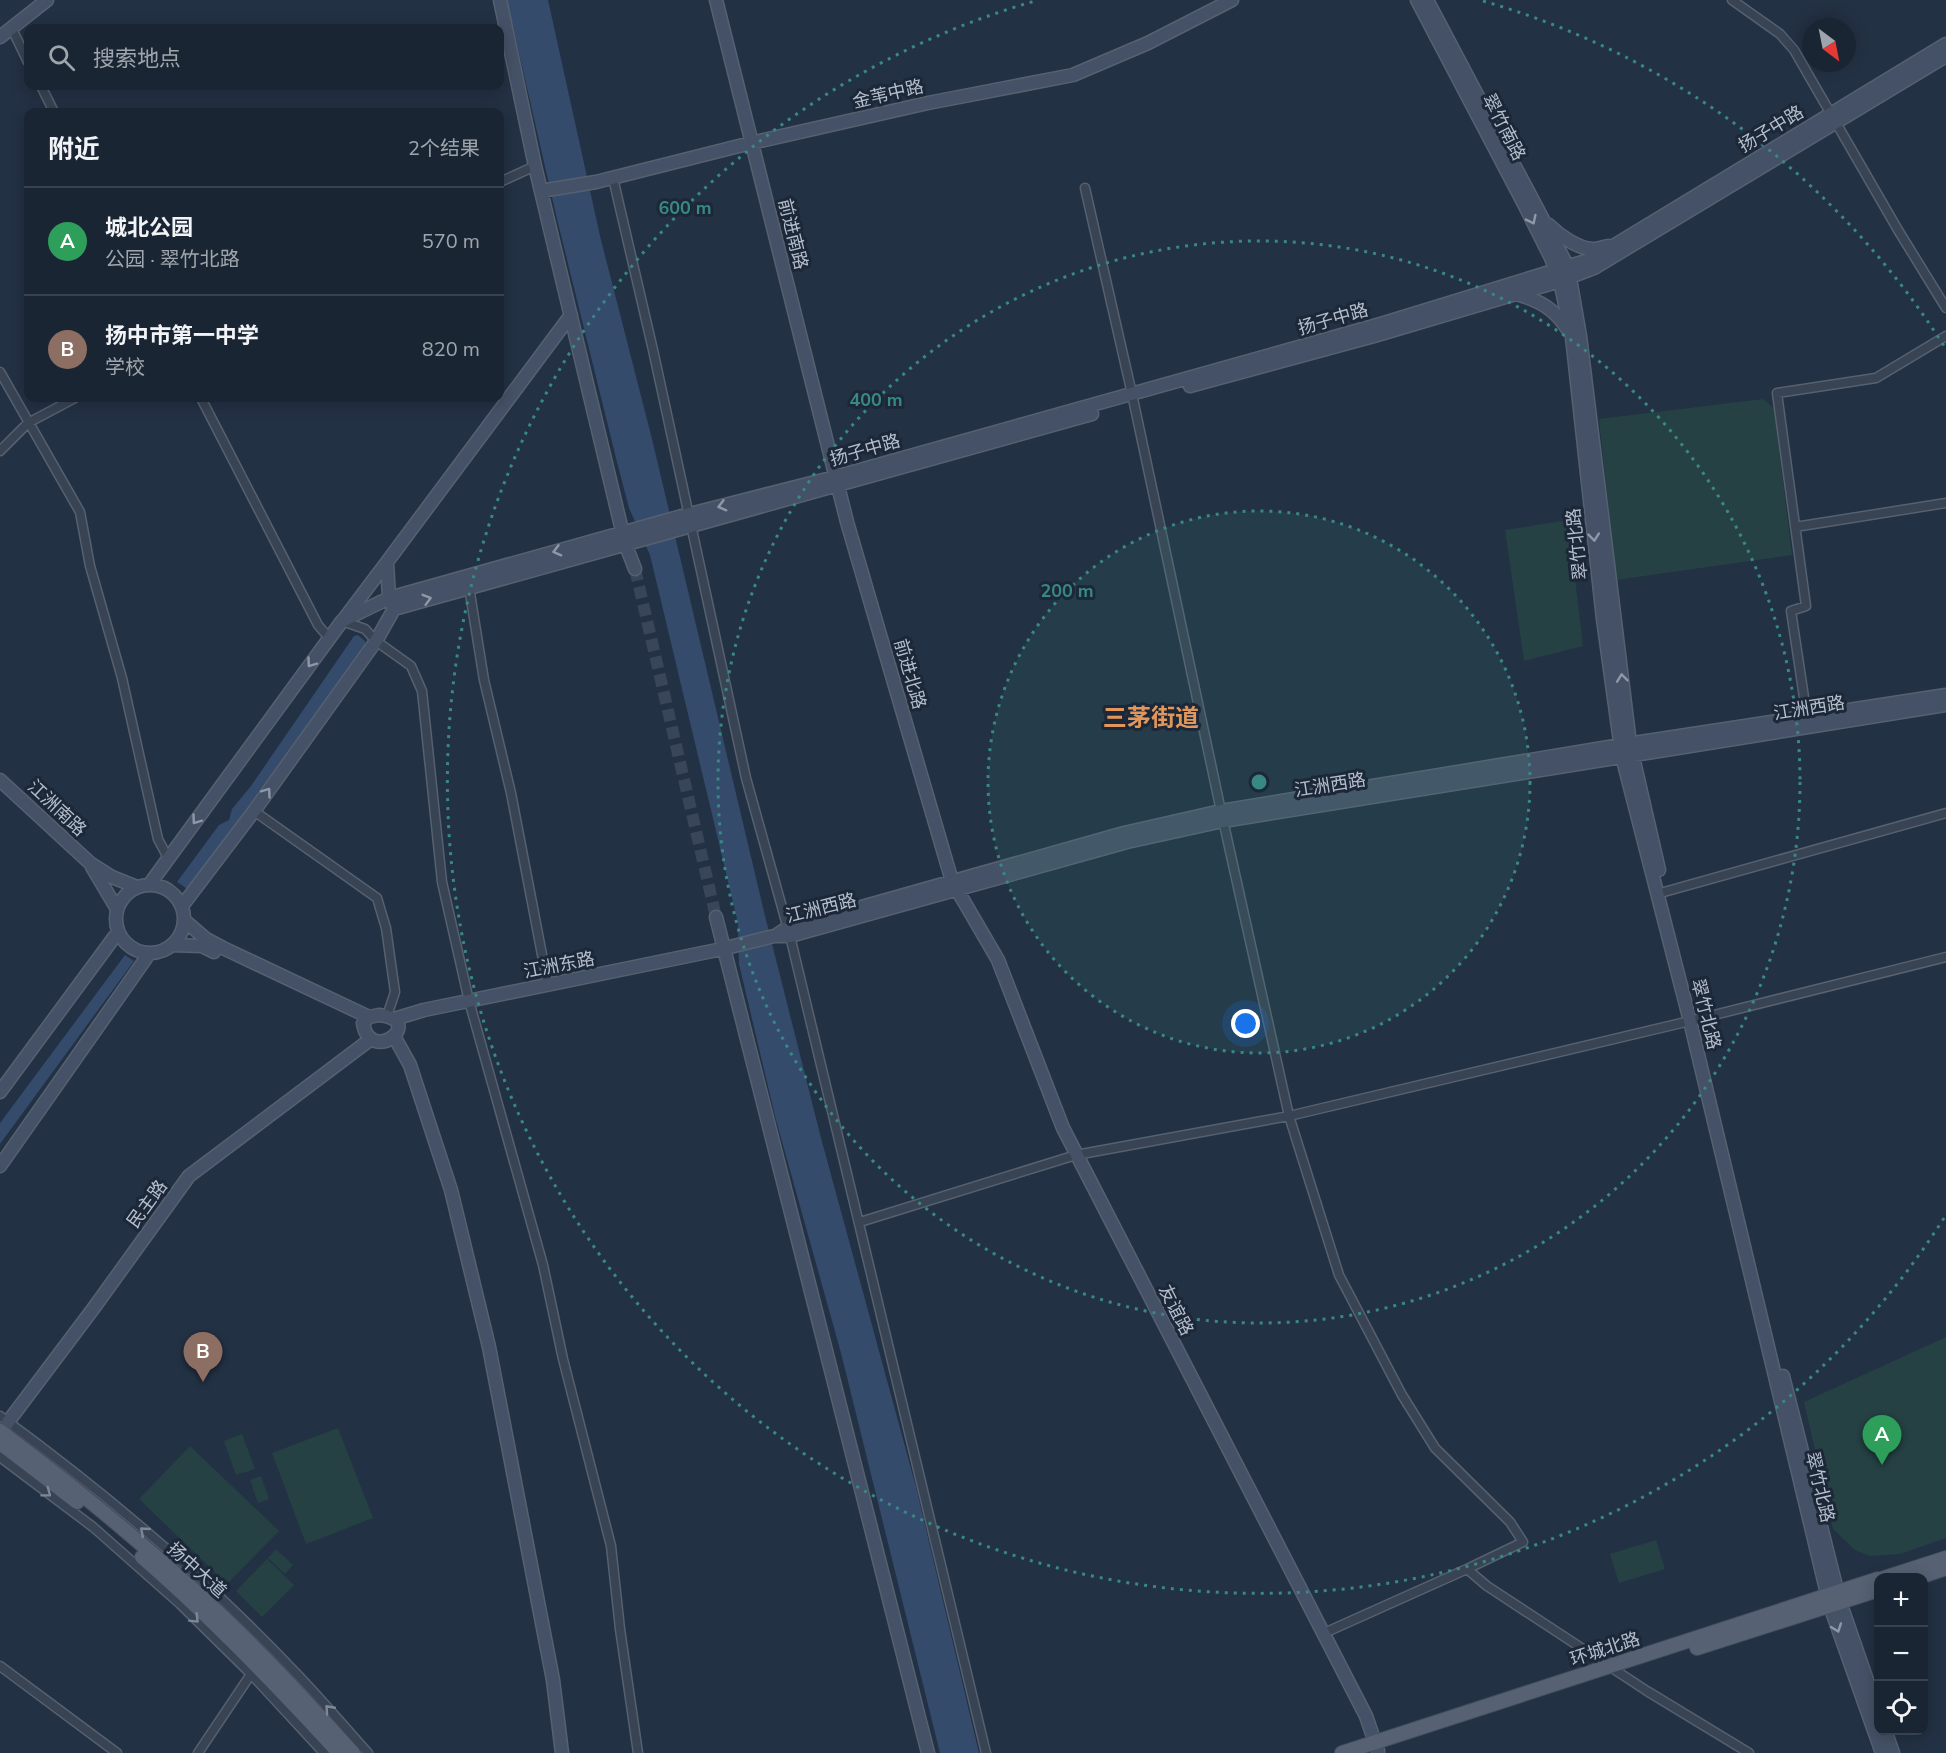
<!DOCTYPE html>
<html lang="zh">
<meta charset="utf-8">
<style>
:root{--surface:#1a2533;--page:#232d3b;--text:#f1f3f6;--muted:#9fa5ac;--line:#38424e;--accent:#88b5ff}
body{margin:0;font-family:"Nunito Sans","Noto Sans SC",sans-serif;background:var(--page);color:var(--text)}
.controls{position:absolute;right:18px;bottom:18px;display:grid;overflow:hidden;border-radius:12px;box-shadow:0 3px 15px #0003}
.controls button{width:54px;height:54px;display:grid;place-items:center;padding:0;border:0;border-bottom:2px solid var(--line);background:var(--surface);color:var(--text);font:30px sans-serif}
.compass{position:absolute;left:1802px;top:18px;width:54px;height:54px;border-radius:50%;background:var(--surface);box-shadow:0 3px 15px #0003;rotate:148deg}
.you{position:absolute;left:1246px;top:1024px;width:21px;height:21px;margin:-15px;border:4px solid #fff;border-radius:50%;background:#1a73e8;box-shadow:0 0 0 9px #1a73e833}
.badge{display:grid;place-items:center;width:39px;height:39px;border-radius:50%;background:var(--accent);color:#fff;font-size:20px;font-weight:700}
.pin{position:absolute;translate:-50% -50px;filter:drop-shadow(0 2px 3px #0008)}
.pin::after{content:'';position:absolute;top:32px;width:21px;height:18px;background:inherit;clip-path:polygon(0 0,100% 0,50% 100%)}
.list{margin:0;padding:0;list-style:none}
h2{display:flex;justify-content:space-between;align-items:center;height:78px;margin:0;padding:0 24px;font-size:26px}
h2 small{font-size:20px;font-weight:400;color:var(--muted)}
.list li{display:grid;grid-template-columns:39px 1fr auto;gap:18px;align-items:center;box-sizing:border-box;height:108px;padding:0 24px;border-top:2px solid var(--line)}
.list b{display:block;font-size:22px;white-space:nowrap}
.list p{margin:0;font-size:20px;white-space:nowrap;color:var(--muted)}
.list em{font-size:20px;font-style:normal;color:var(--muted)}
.icon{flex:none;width:33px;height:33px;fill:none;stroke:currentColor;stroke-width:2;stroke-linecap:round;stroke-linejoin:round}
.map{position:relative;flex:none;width:1946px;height:1753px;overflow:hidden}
.search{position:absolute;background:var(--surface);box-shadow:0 3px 15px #0003;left:24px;top:24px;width:480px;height:66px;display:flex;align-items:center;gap:15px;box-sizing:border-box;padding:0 21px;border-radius:12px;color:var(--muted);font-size:22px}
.panel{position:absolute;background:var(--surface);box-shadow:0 3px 15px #0003;left:24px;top:108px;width:480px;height:294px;border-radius:12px}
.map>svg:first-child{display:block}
.green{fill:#254144}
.water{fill:#354b6c}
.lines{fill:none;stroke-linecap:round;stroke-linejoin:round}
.secondary-tunnel{stroke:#394659;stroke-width:12;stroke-dasharray:12 6;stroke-linecap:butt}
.street-casing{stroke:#566170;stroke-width:11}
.secondary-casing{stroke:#566170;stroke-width:15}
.primary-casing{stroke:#424c5c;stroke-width:16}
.street{stroke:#384353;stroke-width:8}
.secondary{stroke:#455166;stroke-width:12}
.primary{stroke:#566273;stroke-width:14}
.oneway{stroke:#8e98a9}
.oneway2{stroke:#7d8796}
.ring{fill:none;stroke:#388886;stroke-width:3;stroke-dasharray:3 6}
.labels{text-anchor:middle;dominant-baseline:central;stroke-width:6;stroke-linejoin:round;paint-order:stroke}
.street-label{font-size:18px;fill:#b5becd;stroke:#1c2838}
.district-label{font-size:24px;font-weight:bold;fill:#e1965c;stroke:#1c2838}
.centre{fill:#388886;stroke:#1c2838;stroke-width:3}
.ring-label{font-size:18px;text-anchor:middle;font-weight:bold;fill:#388886;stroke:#1c2838;stroke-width:6;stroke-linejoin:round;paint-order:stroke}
</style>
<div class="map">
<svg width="1946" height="1753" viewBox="0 0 1946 1753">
<rect width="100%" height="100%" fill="#233144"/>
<!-- green -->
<path class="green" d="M1763,399L1774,408L1792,555L1616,580L1599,419Z
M1568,520L1583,646L1524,661L1505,530Z
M1946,1337V1538L1900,1554L1870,1556L1855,1550L1833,1529L1804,1402Z
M338,1428L373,1518L306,1544L272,1453Z
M242,1434L255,1469L236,1475L224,1441Z
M190,1446L279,1531L227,1584L139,1499Z
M261,1476L269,1499L258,1503L250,1480Z
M1656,1540L1665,1569L1619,1583L1610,1554Z
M276,1549L293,1565L285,1574L268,1558Z
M267,1559L294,1585L262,1617L236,1591Z"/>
<!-- water -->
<path class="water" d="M507,0H548L600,236L652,439L765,916L821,1138L916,1487L979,1753H940L841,1353L776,1120L739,964L738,923L650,555L629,508L617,462L557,219Z
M358,635L365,641V644L192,885L186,888L177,882L219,825L229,820L232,809L251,786L354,636Z
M125,955L134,961L0,1144V1123Z"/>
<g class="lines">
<!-- secondary-tunnel -->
<path class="secondary-tunnel" d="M635,569L716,917"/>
<defs>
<path id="street" d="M1732,0L1780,34L1794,50L1898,230L1946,308
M11,27L28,62
M41,86L54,112
M613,178L653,350L746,778L790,936L986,1753
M500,182L535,166
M1085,188L1132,394L1221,811L1289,1116L1339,1275L1402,1395L1435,1448L1510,1522L1523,1542L1467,1569
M0,372L80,512L90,566L122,678L158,839L168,858
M201,398L318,625L329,638
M0,451L28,423L75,398
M1795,527L1946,503
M469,587L484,680L511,793L548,986
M342,621L365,629L376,641L411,666L422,691L442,882L469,1001L543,1265L563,1359L611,1546L620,1629L638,1753
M1807,717L1791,611L1806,606L1777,393L1876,378L1946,336
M254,811L377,898L386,928L395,992L387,1016
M1664,892L1946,813
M860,1222L1076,1155L1289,1116L1690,1021L1946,957
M0,1416C104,1492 207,1579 295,1672C320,1698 344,1726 368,1753
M0,1457L93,1527L180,1604L251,1674L324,1753
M1322,1634L1467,1569L1487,1586L1647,1691L1749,1753
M0,1666L117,1753
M198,1753L253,1671"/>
<path id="secondary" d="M500,0L535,166L625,543L635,569
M716,0L847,522L952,881L998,960L1063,1128L1366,1716L1378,1751
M1417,0L1524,204L1551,258L1560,281L1572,337L1603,619L1622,756L1690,1021L1830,1606L1882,1753
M1427,0L1568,267L1580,336L1630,744L1659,870
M0,37L47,0
M541,191L596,182L751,143L928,103L1073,75L1148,43L1232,0
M1549,225C1559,235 1578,249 1593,249C1597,249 1603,247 1608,246
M1517,294C1540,301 1555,309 1568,330
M1190,386L1374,336L1560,281L1594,268L1946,56
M391,603L389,598L387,562L571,315
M344,619L387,562
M0,780L90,863L112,877L137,887
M92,867L117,909
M116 919a34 34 0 1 1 68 0a34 34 0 1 1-68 0Z
M149,885L342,621L389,598L682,516L835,477L1384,323L1592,259L1946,44
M182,906L254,811L376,641L394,609L1092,414
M716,917L928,1753
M184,920L206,939L223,948L369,1017
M778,934L787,928L1124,833L1221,811L1621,745L1946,695
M172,945L202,946L214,952
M379,1015C428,1020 370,1067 363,1023L369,1017Z
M394,1019L424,1010L722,949L774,936H790L1127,842L1223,821L1946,705
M395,1038L410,1065L451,1190L489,1347L553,1680L562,1753
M0,1092L118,932
M0,1166L149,954
M1783,1376L1840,1602L1878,1712
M0,1436L8,1422L93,1309L189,1176L371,1039
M1885,1730L1893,1753"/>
<path id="primary" d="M0,1431C68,1482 134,1536 197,1593C253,1643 303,1698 353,1753
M0,1443L77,1502
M142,1557C212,1618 276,1684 339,1753
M1884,1578L1946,1558
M1917,1578L1946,1568
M1697,1648L1878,1590
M1342,1753L1878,1579"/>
</defs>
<!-- street casing -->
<use href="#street" class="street-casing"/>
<!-- secondary casing -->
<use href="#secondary" class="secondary-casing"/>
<!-- primary casing -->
<use href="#primary" class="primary-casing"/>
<!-- street -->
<use href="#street" class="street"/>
<!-- secondary -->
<use href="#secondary" class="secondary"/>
<!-- primary -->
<use href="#primary" class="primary"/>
</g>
<!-- one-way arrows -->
<defs><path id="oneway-chevron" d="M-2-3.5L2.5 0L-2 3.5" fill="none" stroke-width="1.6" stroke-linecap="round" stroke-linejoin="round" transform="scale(1.5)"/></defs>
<g class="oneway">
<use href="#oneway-chevron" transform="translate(1532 220) rotate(64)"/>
<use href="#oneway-chevron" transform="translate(722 506) rotate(165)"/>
<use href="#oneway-chevron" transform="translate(1594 537) rotate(84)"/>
<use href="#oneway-chevron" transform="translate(557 551) rotate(165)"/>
<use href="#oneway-chevron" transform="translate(427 599) rotate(-16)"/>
<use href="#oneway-chevron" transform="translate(311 663) rotate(126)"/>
<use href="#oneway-chevron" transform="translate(1622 678) rotate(-97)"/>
<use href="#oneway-chevron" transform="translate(267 792) rotate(-54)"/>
<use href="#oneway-chevron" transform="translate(196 820) rotate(126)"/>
<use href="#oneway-chevron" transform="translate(1837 1628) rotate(70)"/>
</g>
<g class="oneway2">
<use href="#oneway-chevron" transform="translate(47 1493) rotate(37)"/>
<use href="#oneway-chevron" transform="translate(144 1531) rotate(-139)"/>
<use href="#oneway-chevron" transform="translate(195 1619) rotate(45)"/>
<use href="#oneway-chevron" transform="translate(329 1709) rotate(-132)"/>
</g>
<!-- distance rings -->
<circle cx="1259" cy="782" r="271" fill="#388886" fill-opacity=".12"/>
<g class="ring">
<circle cx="1259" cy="782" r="271"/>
<circle cx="1259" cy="782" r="541"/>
<path d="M1944 1218A812 812 0 1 1 1035 1M1483 1A812 812 0 0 1 1944 346"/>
</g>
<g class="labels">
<!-- street labels -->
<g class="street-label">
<text transform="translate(888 94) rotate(-13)">金苇中路</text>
<text transform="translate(1504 127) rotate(63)">翠竹南路</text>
<text transform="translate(1771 129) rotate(-31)">扬子中路</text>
<text transform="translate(793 234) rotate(76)">前进南路</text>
<text transform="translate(1333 319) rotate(-16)">扬子中路</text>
<text transform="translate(865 450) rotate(-16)">扬子中路</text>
<text transform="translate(1577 544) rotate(-96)">翠竹北路</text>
<text transform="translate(910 674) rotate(74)">前进北路</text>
<text transform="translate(1809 708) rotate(-9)">江洲西路</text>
<text transform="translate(1330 785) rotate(-9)">江洲西路</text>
<text transform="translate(57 808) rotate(43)">江洲南路</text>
<text transform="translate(821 908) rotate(-14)">江洲西路</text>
<text transform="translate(559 965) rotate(-11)">江洲东路</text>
<text transform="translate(1706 1014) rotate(76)">翠竹北路</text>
<text transform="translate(147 1204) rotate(-54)">民主路</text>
<text transform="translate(1176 1310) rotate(63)">友谊路</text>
<text transform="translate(1820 1487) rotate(77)">翠竹北路</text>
<text transform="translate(197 1570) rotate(42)">扬中大道</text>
<text transform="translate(1605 1649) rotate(-18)">环城北路</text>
</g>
<!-- district labels -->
<g class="district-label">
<text x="1151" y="718">三茅街道</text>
</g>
</g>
<circle cx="1259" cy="782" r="9" class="centre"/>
<g class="ring-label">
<text x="685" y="214">600 m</text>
<text x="876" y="406">400 m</text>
<text x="1067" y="597">200 m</text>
</g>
</svg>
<div class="controls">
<button>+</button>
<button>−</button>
<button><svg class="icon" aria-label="locate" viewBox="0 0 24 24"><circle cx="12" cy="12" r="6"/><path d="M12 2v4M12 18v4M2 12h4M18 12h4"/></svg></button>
</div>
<svg class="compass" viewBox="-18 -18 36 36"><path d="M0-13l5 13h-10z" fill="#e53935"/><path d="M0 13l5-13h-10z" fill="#9fa5ac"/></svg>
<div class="you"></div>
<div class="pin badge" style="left:1882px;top:1465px;background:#2e9e5b">A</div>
<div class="pin badge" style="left:203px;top:1382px;background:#8d6e63">B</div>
<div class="search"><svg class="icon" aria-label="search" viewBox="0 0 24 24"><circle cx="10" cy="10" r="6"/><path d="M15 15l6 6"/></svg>搜索地点</div>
<section class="panel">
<h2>附近<small>2个结果</small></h2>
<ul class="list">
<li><span class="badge" style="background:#2e9e5b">A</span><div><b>城北公园</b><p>公园 · 翠竹北路</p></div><em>570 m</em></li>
<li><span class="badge" style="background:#8d6e63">B</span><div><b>扬中市第一中学</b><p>学校</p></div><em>820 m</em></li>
</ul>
</section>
</div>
